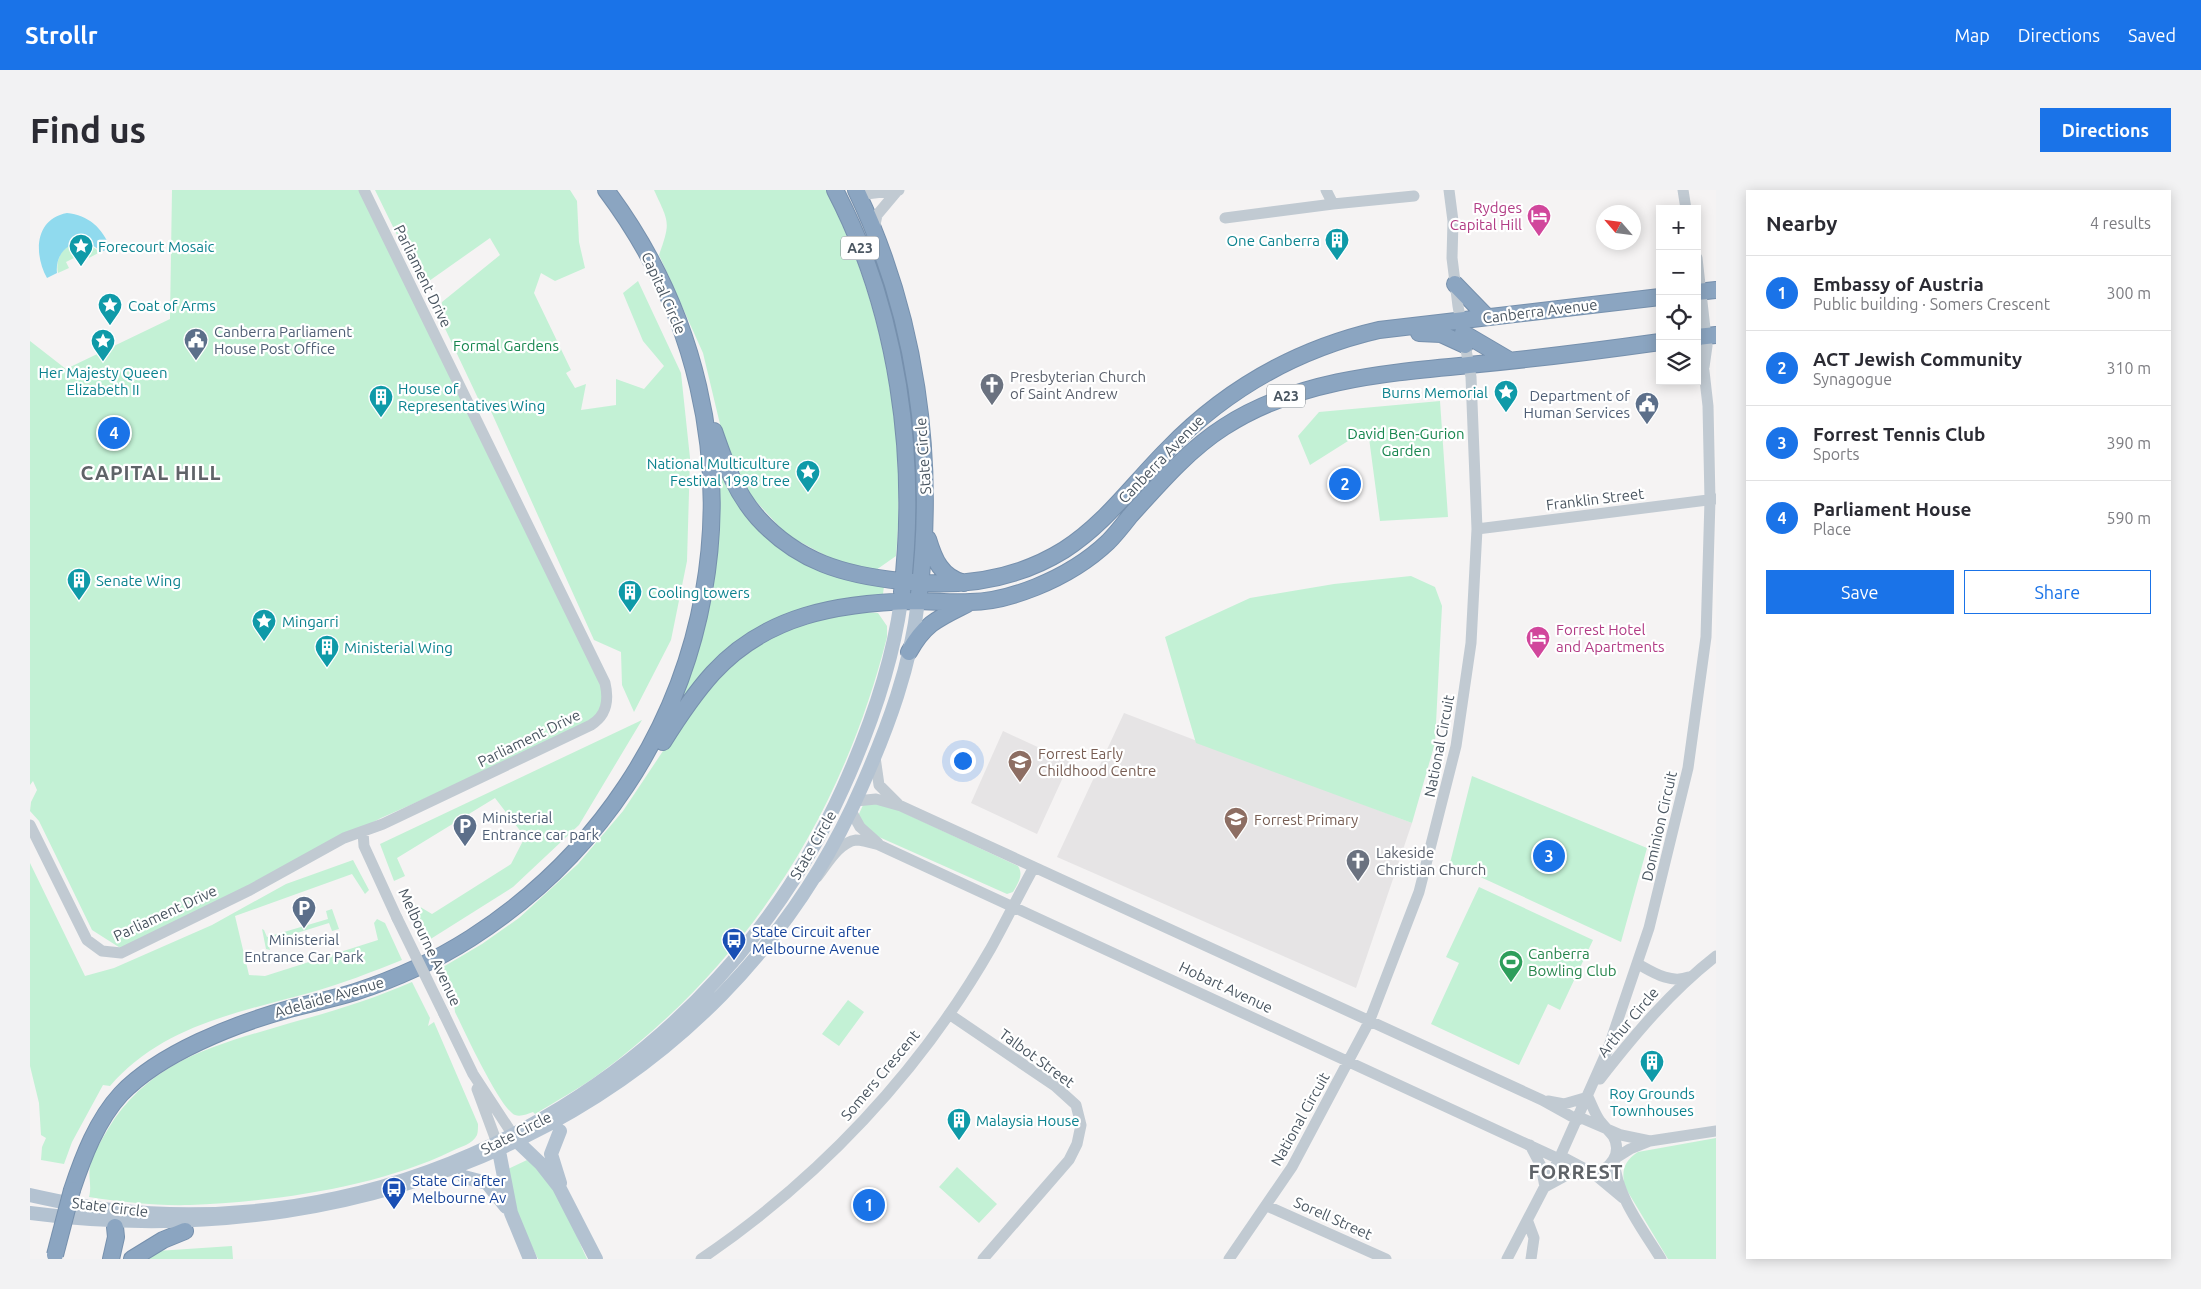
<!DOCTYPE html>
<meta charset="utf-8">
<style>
:root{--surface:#fff;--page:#f2f2f3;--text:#2b2b33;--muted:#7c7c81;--line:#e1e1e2;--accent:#1a73e8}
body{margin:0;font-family:Ubuntu,sans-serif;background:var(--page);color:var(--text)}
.controls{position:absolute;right:15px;top:15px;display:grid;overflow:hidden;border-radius:0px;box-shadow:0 2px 12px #0003}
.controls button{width:45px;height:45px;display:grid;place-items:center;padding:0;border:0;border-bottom:1px solid var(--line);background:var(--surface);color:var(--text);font:25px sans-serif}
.compass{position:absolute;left:1566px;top:15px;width:45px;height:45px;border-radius:50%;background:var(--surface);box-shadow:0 2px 12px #0003;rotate:298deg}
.you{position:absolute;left:932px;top:570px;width:18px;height:18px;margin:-12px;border:4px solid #fff;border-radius:50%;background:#1a73e8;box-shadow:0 0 0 8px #1a73e833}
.badge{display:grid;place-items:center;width:32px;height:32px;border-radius:50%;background:var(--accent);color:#fff;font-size:16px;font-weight:700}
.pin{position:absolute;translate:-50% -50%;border:2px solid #fff;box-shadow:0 1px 5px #0006}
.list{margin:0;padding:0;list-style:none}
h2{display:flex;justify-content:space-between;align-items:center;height:65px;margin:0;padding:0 20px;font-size:21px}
h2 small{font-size:16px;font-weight:400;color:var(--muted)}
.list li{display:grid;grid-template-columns:32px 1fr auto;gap:15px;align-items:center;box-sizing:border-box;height:75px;padding:0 20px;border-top:1px solid var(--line)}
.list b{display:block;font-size:19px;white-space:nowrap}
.list p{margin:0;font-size:16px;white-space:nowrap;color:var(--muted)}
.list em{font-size:16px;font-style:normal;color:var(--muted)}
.actions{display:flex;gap:10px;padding:15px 20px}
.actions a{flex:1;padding:11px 0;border:1px solid var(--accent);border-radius:0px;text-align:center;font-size:18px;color:var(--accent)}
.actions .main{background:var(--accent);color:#fff}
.icon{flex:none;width:28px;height:28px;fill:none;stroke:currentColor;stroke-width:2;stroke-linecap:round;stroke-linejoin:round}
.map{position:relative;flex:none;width:1686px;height:1069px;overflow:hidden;border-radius:0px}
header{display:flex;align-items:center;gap:30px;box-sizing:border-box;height:70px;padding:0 25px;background:var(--accent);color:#fff}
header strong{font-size:24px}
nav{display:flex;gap:28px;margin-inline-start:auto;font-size:18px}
.intro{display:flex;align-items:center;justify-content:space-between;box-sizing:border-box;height:120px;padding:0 30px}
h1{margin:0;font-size:35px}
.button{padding:12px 22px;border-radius:0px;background:var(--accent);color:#fff;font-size:18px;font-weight:700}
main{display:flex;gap:30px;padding:0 30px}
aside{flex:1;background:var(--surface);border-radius:0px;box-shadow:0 2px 12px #0003}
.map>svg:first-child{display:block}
.education{fill:#e6e4e5}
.green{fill:#c3f1d5}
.water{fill:#90daee}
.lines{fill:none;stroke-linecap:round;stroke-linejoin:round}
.highway-casing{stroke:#7690ad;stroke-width:18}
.minor{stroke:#c1cad2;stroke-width:11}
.major{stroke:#b3c2d1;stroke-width:14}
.highway{stroke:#8ba5c1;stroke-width:16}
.highway-bridge-casing{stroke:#7690ad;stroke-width:18;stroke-linecap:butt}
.minor-bridge{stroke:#c1cad2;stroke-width:11}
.highway-bridge{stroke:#8ba5c1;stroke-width:16}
.labels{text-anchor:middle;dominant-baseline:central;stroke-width:4.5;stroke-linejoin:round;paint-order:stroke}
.shield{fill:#fff;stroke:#808990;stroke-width:1}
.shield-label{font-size:14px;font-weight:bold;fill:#4a5661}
.hotel-label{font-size:15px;fill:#b23c85;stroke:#fff;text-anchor:end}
.culture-label{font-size:15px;fill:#0d838f;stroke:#fff;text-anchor:start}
.street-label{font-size:15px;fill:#4a5661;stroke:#fff}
.service-label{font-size:15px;fill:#4e5e75;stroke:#fff;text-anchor:start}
.park-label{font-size:15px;fill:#17864f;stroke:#fff}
.worship-label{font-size:15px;fill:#5b616d;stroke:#fff;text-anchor:start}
.education-label{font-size:15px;fill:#785e54;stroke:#fff;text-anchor:start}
.transit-label{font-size:15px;fill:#164399;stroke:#fff;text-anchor:start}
.leisure-label{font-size:15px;fill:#27864d;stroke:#fff;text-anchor:start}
.district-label{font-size:20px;font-weight:bold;letter-spacing:1px;fill:#5f6368;stroke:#fff}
</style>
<header>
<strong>Strollr</strong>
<nav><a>Map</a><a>Directions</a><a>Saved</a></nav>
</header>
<div class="intro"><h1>Find us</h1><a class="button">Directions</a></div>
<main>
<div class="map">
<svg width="1686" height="1069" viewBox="0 0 1686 1069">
<rect width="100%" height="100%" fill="#f5f3f3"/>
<!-- education -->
<path class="education" d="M1094,523L1382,633L1326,798L1027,667Z
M973,541L1040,572L1007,644L941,613Z"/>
<!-- green -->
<path class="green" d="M142,0H331L578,503L561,535L351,628L95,761L62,740L9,631L0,621L1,612L7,600L3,591L0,595V151L36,179L140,129Z
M345,0H540L547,11L549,52L555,78L525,91L511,83L504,103L541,180L536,183L545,198L556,194L551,220L586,215V189L614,199L634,176L613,151L593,103L608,91L651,183L660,268L657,371L641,450L604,522L592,495L591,462L564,450L460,219L454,221L411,130L418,126H410L412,112L470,65L460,48L392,96Z
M624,0H796C853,111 877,242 866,366L846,380L806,371L757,345L722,307L695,255L673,163L629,65C641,31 639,33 624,0Z
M49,53L60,55L70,62L59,68L56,62L36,72L39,78L28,83C25,68 33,55 49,53Z
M1410,211L1418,327L1350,331L1339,248L1318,251L1280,275L1268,246L1289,222Z
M687,276H689L728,336L854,396L853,404L797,413L769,420L645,520C676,441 691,361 687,276Z
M1381,386L1405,397L1412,416L1405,553L1382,633L1166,553L1135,447L1220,408L1304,394Z
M823,421L848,423L857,436V447C812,625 717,775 569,884C549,899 526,911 505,924L503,922C497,924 491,927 485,925C470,919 434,840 425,822L424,814L408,780L452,754L489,728L548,674L593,621L669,507L715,460L771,432Z
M612,530L549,635L483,697L399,750L378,716L387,715L402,724L481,674L495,647L465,608L367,668L375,686L364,691L350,654Z
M1442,586L1617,658L1591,752L1420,673Z
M834,613H853L988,676C994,685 988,693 983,702L977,704L840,643L828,626Z
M323,670L339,700L335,704L322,684L205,726L219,785L235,786L348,750L344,733L347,729L355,733L372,770C342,782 311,794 279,803C206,823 132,836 80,896L73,895L42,952L34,974L11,970L12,957L16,948L11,945L9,913L0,876V673L55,786L84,778L182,735L256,694Z
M1449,697L1563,750L1530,820L1518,814L1489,875L1401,834L1429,773L1416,767Z
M302,719L309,739L302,741L299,733L238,752L240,760L236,759L232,739L234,740L237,747L298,729L296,721Z
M382,792L400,828L398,836L404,832L448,934C448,937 448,942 447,945C443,954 430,957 422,961C348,997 243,1012 160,1015C126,1016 93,1012 59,1007C62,996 58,987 60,977C62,964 72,950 78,939C121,869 187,855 260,833C301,822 343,809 382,792Z
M818,810L834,822L809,856L792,844Z
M1686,948V1069H1638L1595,997C1591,981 1594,971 1608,962Z
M497,970C526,989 543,1038 557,1069H508L488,1028L478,979Z
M927,977L967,1014L949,1033L909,997Z
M202,1056L203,1069H112L127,1061Z"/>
<!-- water -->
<path class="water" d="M37,23C58,25 73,38 80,58L71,62C52,42 24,57 27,83L17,88C4,65 4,29 37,23Z"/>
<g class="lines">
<defs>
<path id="highway" d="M805,0C868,121 888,267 872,402
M826,0C886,125 906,267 889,404
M1425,94L1457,127
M1667,102L1686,100
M1389,143L1411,144L1435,155
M1433,143L1479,170
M1667,147L1686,145
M684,241C695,273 705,302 728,328C768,372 814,385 871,391C928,398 984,391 1034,360C1075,334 1103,294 1137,260C1195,200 1267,159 1349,140L1630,107
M898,349C904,369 911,387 934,393
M879,462C895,433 909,428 937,414
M633,552C648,528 664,504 683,483C736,425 808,413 884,411C903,411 922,413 940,412C963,412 986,405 1006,397C1033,386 1057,372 1078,352C1086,344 1093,335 1100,326C1129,294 1158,260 1194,237C1266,190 1356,183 1439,175C1502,169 1566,161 1630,152
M42,1000C53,967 67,930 91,904C130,863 205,834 259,819C281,813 303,809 325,802C365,789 405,771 441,748C698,583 759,244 576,0
M81,1069L86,1047L85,1037
M102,1069L133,1050L155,1041"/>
</defs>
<!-- highway casing -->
<use href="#highway" class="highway-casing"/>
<!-- minor -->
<path class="minor" d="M1296,0L1303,14L1384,6
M1653,0L1656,19
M828,5L869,0
M1195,28L1303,14
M844,40L847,25L868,0
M1667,68L1677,156L1674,177
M1447,339L1686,309
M845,567L849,595L868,614
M826,611L846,609L871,616L1512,910L1548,930
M821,621L830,637L848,653
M0,635L57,750L72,761L91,763L220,700L314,648L353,634L561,535C577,525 579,510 575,493L334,0
M333,642L334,656L367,728
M787,687C796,676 809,652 826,650C833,650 842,653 849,655L1529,969
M1608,774C1624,783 1641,794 1659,787
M414,824L443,884L483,945
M919,824L1025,896L1046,915L1051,935L1047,954L1039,970L953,1069
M1570,889C1605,844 1641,801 1686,766
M447,899L467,953
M1518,911L1534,914L1558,907C1562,915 1565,924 1570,931C1574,936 1579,941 1583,946C1593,963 1580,980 1563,983L1531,966
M1549,927L1591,945L1620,951
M1500,955L1511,976L1515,997L1537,985L1563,983L1593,1008
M1584,969L1600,959L1620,951L1686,941
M1584,970C1587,1007 1612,1038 1631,1069
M1237,1016L1356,1069
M1498,1032L1504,1048L1501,1069
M671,1069C789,989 890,882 961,758C976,731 989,704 1004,677
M1199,1069L1262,977L1339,832L1389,702L1426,556L1441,453L1447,339L1441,187L1428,116L1422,68L1423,31L1419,0
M1477,1069L1529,969L1578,859L1619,738L1658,578L1676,447L1680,310L1678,216L1674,181L1667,159"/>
<!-- major -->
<path class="major" d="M490,954L511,974L529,997L566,1069
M469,961L481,1023L500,1069
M434,987L457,993L476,1017
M530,993L521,964L530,941
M0,1005C27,1011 54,1017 82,1020C389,1054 687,879 813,598C840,538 862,476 871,411
M0,1023C345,1069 692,918 832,596C858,537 881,476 888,411"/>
<!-- highway -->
<use href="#highway" class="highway"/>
<defs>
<path id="highway-bridge" d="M25,1065L42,1000"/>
</defs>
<!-- highway-bridge casing -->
<use href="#highway-bridge" class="highway-bridge-casing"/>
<!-- minor-bridge -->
<path class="minor-bridge" d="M367,728L414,824"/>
<!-- highway-bridge -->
<use href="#highway-bridge" class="highway-bridge"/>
</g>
<!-- icons -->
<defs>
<symbol id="hotel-pin" viewBox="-11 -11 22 30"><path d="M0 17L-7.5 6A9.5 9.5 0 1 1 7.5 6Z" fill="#d1479c" stroke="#fff"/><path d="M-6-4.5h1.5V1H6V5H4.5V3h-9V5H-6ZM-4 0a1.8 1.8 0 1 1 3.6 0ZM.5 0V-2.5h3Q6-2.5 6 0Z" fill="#fff"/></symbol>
<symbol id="building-pin" viewBox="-11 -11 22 30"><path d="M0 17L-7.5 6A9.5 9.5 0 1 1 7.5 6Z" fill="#0f9aa8" stroke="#fff"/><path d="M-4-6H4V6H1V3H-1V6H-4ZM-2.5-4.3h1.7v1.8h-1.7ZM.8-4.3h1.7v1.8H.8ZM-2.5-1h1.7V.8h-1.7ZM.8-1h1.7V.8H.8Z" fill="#fff"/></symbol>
<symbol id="sight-pin" viewBox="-11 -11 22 30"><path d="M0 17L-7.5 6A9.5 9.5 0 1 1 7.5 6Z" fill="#0f9aa8" stroke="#fff"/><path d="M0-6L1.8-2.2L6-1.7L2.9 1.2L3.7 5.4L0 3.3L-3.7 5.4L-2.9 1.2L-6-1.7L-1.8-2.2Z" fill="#fff"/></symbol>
<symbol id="civic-pin" viewBox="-11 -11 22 30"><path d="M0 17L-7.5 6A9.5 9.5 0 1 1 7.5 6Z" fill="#5c6f8a" stroke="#fff"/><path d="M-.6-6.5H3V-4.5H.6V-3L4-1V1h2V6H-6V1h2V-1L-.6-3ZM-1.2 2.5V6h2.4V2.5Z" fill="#fff"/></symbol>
<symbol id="church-pin" viewBox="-11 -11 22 30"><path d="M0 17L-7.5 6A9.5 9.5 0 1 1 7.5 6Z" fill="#6b7280" stroke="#fff"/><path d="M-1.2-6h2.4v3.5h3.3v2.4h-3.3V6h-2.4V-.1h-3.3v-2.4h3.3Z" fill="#fff"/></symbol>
<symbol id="school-pin" viewBox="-11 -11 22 30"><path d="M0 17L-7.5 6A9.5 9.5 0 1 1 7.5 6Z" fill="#8d6e63" stroke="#fff"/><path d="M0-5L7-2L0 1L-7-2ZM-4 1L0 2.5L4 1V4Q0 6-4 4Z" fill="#fff"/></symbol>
<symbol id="parking-pin" viewBox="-11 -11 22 30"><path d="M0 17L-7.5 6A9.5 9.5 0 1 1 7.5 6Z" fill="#5c6f8a" stroke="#fff"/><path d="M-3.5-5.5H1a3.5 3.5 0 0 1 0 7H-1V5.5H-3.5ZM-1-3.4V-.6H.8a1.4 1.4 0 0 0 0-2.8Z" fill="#fff"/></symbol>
<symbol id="bus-pin" viewBox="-11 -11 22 30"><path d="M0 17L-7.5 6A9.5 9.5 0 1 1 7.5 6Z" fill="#1a4fb4" stroke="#fff"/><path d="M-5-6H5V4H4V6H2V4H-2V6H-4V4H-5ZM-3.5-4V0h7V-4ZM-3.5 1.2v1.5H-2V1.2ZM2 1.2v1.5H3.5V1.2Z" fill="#fff"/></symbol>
<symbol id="stadium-pin" viewBox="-11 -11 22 30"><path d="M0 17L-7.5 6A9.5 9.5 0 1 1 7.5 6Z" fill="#2e9e5b" stroke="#fff"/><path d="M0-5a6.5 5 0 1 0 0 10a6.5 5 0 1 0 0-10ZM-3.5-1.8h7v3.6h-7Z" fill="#fff"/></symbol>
</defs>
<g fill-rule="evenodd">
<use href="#hotel-pin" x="1495" y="12" width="28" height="38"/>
<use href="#building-pin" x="1293" y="36" width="28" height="38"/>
<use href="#sight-pin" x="37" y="42" width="28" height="38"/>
<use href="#sight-pin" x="66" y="101" width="28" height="38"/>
<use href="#civic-pin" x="152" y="136" width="28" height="38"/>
<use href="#sight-pin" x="59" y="137" width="28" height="38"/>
<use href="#church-pin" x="948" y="181" width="28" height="38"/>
<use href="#sight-pin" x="1462" y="188" width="28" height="38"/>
<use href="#building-pin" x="337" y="193" width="28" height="38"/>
<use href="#civic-pin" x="1603" y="200" width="28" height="38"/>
<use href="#sight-pin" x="764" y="268" width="28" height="38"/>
<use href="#building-pin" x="35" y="376" width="28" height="38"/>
<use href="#building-pin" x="586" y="388" width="28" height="38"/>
<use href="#sight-pin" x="220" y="417" width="28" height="38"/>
<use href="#hotel-pin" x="1494" y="434" width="28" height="38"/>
<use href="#building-pin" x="283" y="443" width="28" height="38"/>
<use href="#school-pin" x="976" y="558" width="28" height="38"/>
<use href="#school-pin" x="1192" y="615" width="28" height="38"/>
<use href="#parking-pin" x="421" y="622" width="28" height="38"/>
<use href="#church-pin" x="1314" y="657" width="28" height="38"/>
<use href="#parking-pin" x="260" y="704" width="28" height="38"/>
<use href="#bus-pin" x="690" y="736" width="28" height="38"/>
<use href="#stadium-pin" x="1467" y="758" width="28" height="38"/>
<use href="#building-pin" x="1608" y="858" width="28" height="38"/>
<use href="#building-pin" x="915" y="916" width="28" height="38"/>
<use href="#bus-pin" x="350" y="985" width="28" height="38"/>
</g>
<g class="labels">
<!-- shield labels -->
<g class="shield">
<rect x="811" y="46.5" width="38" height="23" rx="4"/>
<rect x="1237" y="194.5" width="38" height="23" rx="4"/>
</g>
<g class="shield-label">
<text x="830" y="58">A23</text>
<text x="1256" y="206">A23</text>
</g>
<!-- hotel labels -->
<g class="hotel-label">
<text x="1492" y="17">Rydges<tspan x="1492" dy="17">Capital Hill</tspan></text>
<text x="1526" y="439" text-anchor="start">Forrest Hotel<tspan x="1526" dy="17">and Apartments</tspan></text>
</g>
<!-- culture labels -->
<g class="culture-label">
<text x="1290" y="50" text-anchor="end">One Canberra</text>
<text x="68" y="56">Forecourt Mosaic</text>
<text x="98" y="115">Coat of Arms</text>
<text x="73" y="182" text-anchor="middle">Her Majesty Queen<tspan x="73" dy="17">Elizabeth II</tspan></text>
<text x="368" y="198">House of<tspan x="368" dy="17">Representatives Wing</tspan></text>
<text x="1458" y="202" text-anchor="end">Burns Memorial</text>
<text x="760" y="273" text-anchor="end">National Multiculture<tspan x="760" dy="17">Festival 1998 tree</tspan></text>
<text x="66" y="390">Senate Wing</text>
<text x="618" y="402">Cooling towers</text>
<text x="252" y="431">Mingarri</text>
<text x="314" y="457">Ministerial Wing</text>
<text x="1622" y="903" text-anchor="middle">Roy Grounds<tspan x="1622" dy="17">Townhouses</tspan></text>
<text x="946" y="930">Malaysia House</text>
</g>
<!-- street labels -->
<g class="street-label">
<text transform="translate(393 86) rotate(64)">Parliament Drive</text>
<text transform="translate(634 103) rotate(66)">Capital Circle</text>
<text transform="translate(1510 121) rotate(-7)">Canberra Avenue</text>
<text transform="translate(893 266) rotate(-94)">State Circle</text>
<text transform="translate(1131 269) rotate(-46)">Canberra Avenue</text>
<text transform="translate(1565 309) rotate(-7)">Franklin Street</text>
<text transform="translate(499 548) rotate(-26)">Parliament Drive</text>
<text transform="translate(1409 556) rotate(-79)">National Circuit</text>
<text transform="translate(1629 636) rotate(-77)">Dominion Circuit</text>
<text transform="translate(783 655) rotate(-60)">State Circle</text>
<text transform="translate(135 723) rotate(-25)">Parliament Drive</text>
<text transform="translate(400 757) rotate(65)">Melbourne Avenue</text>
<text transform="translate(1196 797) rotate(25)">Hobart Avenue</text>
<text transform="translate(299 807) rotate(-16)">Adelaide Avenue</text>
<text transform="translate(1598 832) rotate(-50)">Arthur Circle</text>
<text transform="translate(1007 868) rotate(36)">Talbot Street</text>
<text transform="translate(850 885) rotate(-50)">Somers Crescent</text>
<text transform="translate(1270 929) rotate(-61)">National Circuit</text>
<text transform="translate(486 943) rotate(-27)">State Circle</text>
<text transform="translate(80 1017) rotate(7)">State Circle</text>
<text transform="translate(1303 1028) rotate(24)">Sorell Street</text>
</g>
<!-- service labels -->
<g class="service-label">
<text x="184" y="141">Canberra Parliament<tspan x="184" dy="17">House Post Office</tspan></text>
<text x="1600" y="205" text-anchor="end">Department of<tspan x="1600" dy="17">Human Services</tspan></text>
<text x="452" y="627">Ministerial<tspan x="452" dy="17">Entrance car park</tspan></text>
<text x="274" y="749" text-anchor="middle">Ministerial<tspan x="274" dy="17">Entrance Car Park</tspan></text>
</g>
<!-- park labels -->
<g class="park-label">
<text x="476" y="155">Formal Gardens</text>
<text x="1376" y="243">David Ben-Gurion<tspan x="1376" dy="17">Garden</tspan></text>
</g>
<!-- worship labels -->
<g class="worship-label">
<text x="980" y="186">Presbyterian Church<tspan x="980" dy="17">of Saint Andrew</tspan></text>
<text x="1346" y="662">Lakeside<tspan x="1346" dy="17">Christian Church</tspan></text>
</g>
<!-- education labels -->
<g class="education-label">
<text x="1008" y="563">Forrest Early<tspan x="1008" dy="17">Childhood Centre</tspan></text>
<text x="1224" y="629">Forrest Primary</text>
</g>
<!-- transit labels -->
<g class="transit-label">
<text x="722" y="741">State Circuit after<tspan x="722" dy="17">Melbourne Avenue</tspan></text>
<text x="382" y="990">State Cir after<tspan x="382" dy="17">Melbourne Av</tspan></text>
</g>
<!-- leisure labels -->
<g class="leisure-label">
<text x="1498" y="763">Canberra<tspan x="1498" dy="17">Bowling Club</tspan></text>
</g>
<!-- district labels -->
<g class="district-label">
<text x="121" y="282">CAPITAL HILL</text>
<text x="1546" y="981">FORREST</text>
</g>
</g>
</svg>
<div class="controls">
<button>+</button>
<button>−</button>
<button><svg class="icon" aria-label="locate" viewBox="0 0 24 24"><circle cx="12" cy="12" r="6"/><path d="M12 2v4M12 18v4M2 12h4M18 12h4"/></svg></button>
<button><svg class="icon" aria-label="layers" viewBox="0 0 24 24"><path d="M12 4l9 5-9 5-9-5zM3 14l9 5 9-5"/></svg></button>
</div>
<svg class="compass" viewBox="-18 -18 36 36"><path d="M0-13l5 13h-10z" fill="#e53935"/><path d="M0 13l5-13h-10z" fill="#7c7c81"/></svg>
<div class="you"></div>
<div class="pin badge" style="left:839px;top:1015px">1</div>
<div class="pin badge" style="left:1315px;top:294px">2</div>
<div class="pin badge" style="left:1519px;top:666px">3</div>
<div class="pin badge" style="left:84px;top:243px">4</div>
</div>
<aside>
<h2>Nearby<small>4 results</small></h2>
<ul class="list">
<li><span class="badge">1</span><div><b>Embassy of Austria</b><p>Public building · Somers Crescent</p></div><em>300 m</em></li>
<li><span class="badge">2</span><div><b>ACT Jewish Community</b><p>Synagogue</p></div><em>310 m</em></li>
<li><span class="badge">3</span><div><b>Forrest Tennis Club</b><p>Sports</p></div><em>390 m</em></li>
<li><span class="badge">4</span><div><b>Parliament House</b><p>Place</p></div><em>590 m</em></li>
</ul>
<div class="actions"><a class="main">Save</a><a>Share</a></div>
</aside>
</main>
